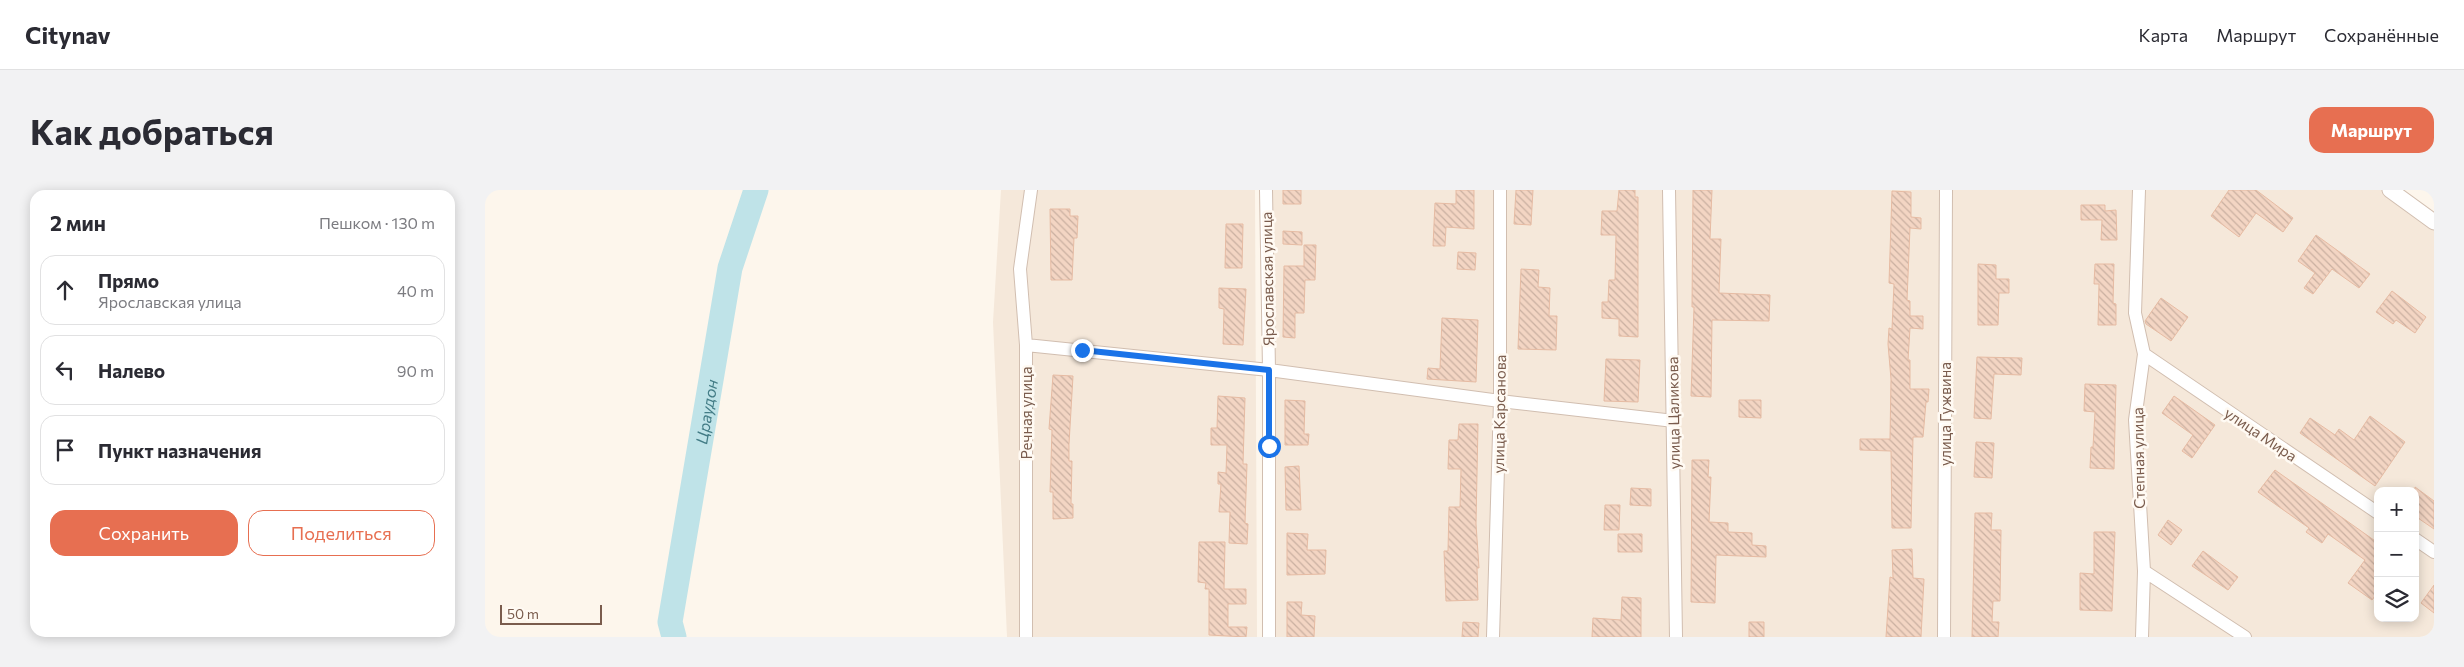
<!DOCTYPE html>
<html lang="ru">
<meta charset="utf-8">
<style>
:root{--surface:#fff;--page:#f2f2f3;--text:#2b2b33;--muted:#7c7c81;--line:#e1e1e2;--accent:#e76f51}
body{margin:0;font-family:Commissioner,sans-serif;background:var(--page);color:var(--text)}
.controls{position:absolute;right:15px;bottom:15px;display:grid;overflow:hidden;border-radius:10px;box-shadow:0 2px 12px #0003}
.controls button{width:45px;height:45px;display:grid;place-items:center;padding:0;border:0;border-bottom:1px solid var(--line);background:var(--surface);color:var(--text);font:25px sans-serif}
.scale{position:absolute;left:15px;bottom:12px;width:102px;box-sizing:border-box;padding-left:5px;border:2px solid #7a5c4d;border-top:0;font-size:14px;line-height:18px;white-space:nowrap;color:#7a5c4d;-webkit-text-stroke:4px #fffaf3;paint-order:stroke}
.stop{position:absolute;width:15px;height:15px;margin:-11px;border:4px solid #1a73e8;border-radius:50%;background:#fff}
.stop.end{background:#1a73e8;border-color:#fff;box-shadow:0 1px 5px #0008}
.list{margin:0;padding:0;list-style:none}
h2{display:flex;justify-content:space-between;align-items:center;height:65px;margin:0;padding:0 20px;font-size:21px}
h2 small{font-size:16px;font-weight:400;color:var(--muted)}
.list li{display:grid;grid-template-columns:32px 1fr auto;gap:15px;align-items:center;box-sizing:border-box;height:70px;margin:0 10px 10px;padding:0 10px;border:1px solid var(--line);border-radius:15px}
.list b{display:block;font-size:19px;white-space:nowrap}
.list p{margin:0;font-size:16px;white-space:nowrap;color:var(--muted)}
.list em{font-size:16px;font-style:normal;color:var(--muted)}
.actions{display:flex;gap:10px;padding:15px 20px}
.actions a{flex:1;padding:11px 0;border:1px solid var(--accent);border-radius:15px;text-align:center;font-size:18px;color:var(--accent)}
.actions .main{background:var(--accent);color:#fff}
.icon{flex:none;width:28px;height:28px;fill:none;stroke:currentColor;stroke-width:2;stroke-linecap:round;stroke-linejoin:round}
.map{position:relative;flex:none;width:1949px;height:447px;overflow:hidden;border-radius:15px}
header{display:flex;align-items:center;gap:30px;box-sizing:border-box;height:70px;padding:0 25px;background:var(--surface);border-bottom:1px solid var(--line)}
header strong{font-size:24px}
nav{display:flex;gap:28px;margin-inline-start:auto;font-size:18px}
.intro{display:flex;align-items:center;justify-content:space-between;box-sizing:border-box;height:120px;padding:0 30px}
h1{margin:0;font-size:35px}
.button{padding:12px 22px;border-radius:15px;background:var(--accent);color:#fff;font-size:18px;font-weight:700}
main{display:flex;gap:30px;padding:0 30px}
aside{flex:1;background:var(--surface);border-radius:15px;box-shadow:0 2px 12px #0003}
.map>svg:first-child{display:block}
.residential{fill:#f5e8da;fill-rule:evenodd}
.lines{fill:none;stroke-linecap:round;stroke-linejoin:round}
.river{stroke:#bfe3e8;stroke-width:25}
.building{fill:url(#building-back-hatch);stroke:#e6bba3}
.minor-casing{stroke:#d1beb0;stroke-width:14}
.tertiary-casing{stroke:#d1beb0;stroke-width:17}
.minor{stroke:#fff;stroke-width:12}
.tertiary{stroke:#fff;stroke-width:15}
.route{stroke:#1a73e8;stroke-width:6}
.labels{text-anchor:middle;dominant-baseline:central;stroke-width:5;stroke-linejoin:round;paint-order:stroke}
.street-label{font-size:15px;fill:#7a5c4d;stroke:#fffaf3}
.water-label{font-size:16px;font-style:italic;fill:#437c86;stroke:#fffaf3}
</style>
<header>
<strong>Citynav</strong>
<nav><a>Карта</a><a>Маршрут</a><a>Сохранённые</a></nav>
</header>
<div class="intro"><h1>Как добраться</h1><a class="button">Маршрут</a></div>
<main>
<aside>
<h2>2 мин<small>Пешком · 130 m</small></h2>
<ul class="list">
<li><svg class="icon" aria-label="ahead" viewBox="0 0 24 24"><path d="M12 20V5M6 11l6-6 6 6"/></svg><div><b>Прямо</b><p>Ярославская улица</p></div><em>40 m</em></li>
<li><svg class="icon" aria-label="left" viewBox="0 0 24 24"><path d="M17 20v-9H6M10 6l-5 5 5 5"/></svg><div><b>Налево</b></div><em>90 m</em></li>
<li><svg class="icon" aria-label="arrive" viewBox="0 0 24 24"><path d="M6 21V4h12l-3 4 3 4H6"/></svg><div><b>Пункт назначения</b></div></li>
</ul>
<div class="actions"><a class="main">Сохранить</a><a>Поделиться</a></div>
</aside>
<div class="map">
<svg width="1949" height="447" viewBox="0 0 1949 447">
<defs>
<pattern id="building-back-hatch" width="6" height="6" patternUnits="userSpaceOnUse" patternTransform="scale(1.25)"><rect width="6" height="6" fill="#f3d5c3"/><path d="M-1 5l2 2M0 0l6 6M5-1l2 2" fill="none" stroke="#cab0a1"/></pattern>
</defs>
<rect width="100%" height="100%" fill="#fdf6ec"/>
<!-- residential -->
<path class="residential" d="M516,0H770L772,447H522L508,132Z
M781,0H1905L1949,32V447H784ZM1893,301H1930V428H1893Z"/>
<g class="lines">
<!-- river -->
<path class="river" id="s1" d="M189,447L185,432L245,78L271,0"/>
</g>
<!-- building -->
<path class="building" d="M798,0H816V14H798Z
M971,0H989V39L961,37L960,56H948L950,13L971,14Z
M1031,0H1048L1046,35L1029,34Z
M1134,0H1150V7H1153V147L1134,146V129L1117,128V112H1123L1124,90H1130L1131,45H1116L1117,21H1132Z
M1208,0H1227L1225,49H1236L1234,103L1285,105L1284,131L1227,130L1226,207L1206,206L1209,117H1207Z
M1744,0H1771L1808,28L1798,42L1771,23L1754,47L1726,26Z
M1407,1L1426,2V27L1436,28V39L1425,38L1422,110L1425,111V126H1438V139L1425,138L1423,170H1425V199H1444L1443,212H1441L1438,247H1428L1426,338H1407L1406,261L1375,260V249H1405L1406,189L1403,154L1404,138L1407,139L1409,94L1404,93Z
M1596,15H1620V21L1631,20L1632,50H1616L1617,30H1596Z
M565,19H585V26H593L592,48H589L587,90H566Z
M741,34H758L757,78H740Z
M798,41L817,42V55L798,54Z
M1831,45L1885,84L1874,98L1847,79L1828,104L1819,98L1830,83L1813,71Z
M819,55H831L830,90H820L819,123H810V148L798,147L799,76H819Z
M973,62L991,63L990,80L972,79Z
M1493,74L1511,75V89H1524V103H1514L1513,135H1493Z
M1610,74H1629L1628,113L1631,114V135H1613L1614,94H1609Z
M1036,79L1054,80L1053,97L1065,98L1064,126H1072L1071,160L1033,159Z
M734,98L761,99L758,155L738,154L739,119L734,118Z
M1907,101L1941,127L1930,143L1911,130L1908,134L1891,122Z
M1676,108L1703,127L1686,151L1661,134L1660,131Z
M957,128L993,130L991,192L942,189L943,178L955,179Z
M1492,167L1537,168L1536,185L1509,184L1506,229L1489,228Z
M1121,169L1155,170L1153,212L1119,211Z
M568,185L588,186L584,254V271H587L586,314H588V328L568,329V302H565L567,240L564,239Z
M1600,194L1631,195L1629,279L1605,278L1606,257H1608L1610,222L1599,221Z
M733,206L760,208L758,274H762L760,333L763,334L762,354L744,353L745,322H734L736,294H733V282L741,283L742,255H726V238H732Z
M1689,206L1730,235L1707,268L1697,261L1708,245L1677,223Z
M800,210L820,211L819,244H824L823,255H800Z
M1254,210H1276V228L1254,227Z
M1885,226L1920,252L1890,296L1815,243L1825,228L1850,245L1854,239L1869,250Z
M974,234H993L991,334L994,378H992L993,410L961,411L959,361H963L964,317H975L976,279H963L964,250H973Z
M1491,252L1509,253L1507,288L1489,287Z
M1207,270H1224L1223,287H1226L1224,332L1243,333V342L1267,343V355L1281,356V367L1231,365L1230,413L1206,412Z
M814,276L816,320H801L800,277Z
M1790,280L1893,353V402L1887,410L1863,393L1880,370L1843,344L1837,353L1821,342L1824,338L1773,302Z
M1930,297L1949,311V339L1930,326Z
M1146,298L1166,299V316L1145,315Z
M1120,315H1135L1134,340H1119Z
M1490,323H1507L1506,340H1516L1515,411H1508L1507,432H1514L1513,447H1487Z
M1683,330L1697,340L1686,355L1673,345Z
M1609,342H1630L1627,421L1595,420V383L1609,384Z
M802,343L823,344L822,360H841L840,384L802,385Z
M1133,344H1157V362H1133Z
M714,352H740L739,399H761V414H743V437H762L761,447L724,445V399H720L721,393L713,392Z
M1427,359L1428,388L1439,389L1436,447H1401L1405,387L1408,388L1407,360Z
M1718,361L1753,387L1743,400L1707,376Z
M1949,395V423L1936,413Z
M1137,407L1156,408V447H1107L1108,428L1136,430Z
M802,412H817L816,425L830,426L829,447H802Z
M978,432L994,433L993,447H977Z
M1264,432H1279V447H1264Z"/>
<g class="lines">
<defs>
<path id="minor" d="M781,0L784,180V447
M1184,0L1191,447
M1654,0L1650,123L1659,164L1650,230L1659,381L1657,447
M541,155L784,180L1015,211L1189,231
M1659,164L1893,323
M1930,349L1949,362
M1659,381L1760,447
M541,447V155L535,79L546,0
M1008,447L1015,211V0
M1459,447L1461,0"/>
<path id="tertiary" d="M1905,0L1949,32"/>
</defs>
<!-- minor casing -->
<use href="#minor" class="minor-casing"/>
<!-- tertiary casing -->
<use href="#tertiary" class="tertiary-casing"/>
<!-- minor -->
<use href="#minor" class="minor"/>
<!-- tertiary -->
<use href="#tertiary" class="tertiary"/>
</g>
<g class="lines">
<!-- route -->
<path class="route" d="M597,160L784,180V256"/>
</g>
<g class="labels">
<!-- street labels -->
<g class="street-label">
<text transform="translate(782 89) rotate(-91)">Ярославская улица</text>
<text transform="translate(541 223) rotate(-90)">Речная улица</text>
<text transform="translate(1188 223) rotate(-91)">улица Цаликова</text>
<text transform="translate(1014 224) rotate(-89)">улица Карсанова</text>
<text transform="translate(1460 224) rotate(-90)">улица Гужвина</text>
<text transform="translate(1776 244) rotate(34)">улица Мира</text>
<text transform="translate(1653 268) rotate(-91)">Степная улица</text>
</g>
<!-- water labels -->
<g class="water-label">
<text stroke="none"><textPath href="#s1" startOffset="229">Цраудон</textPath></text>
</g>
</g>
</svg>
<div class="controls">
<button>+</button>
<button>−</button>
<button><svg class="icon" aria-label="layers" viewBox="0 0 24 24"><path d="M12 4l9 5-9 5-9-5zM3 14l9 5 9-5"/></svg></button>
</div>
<div class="scale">50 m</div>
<div class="stop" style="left:784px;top:256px"></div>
<div class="stop end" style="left:597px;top:160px"></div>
</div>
</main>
